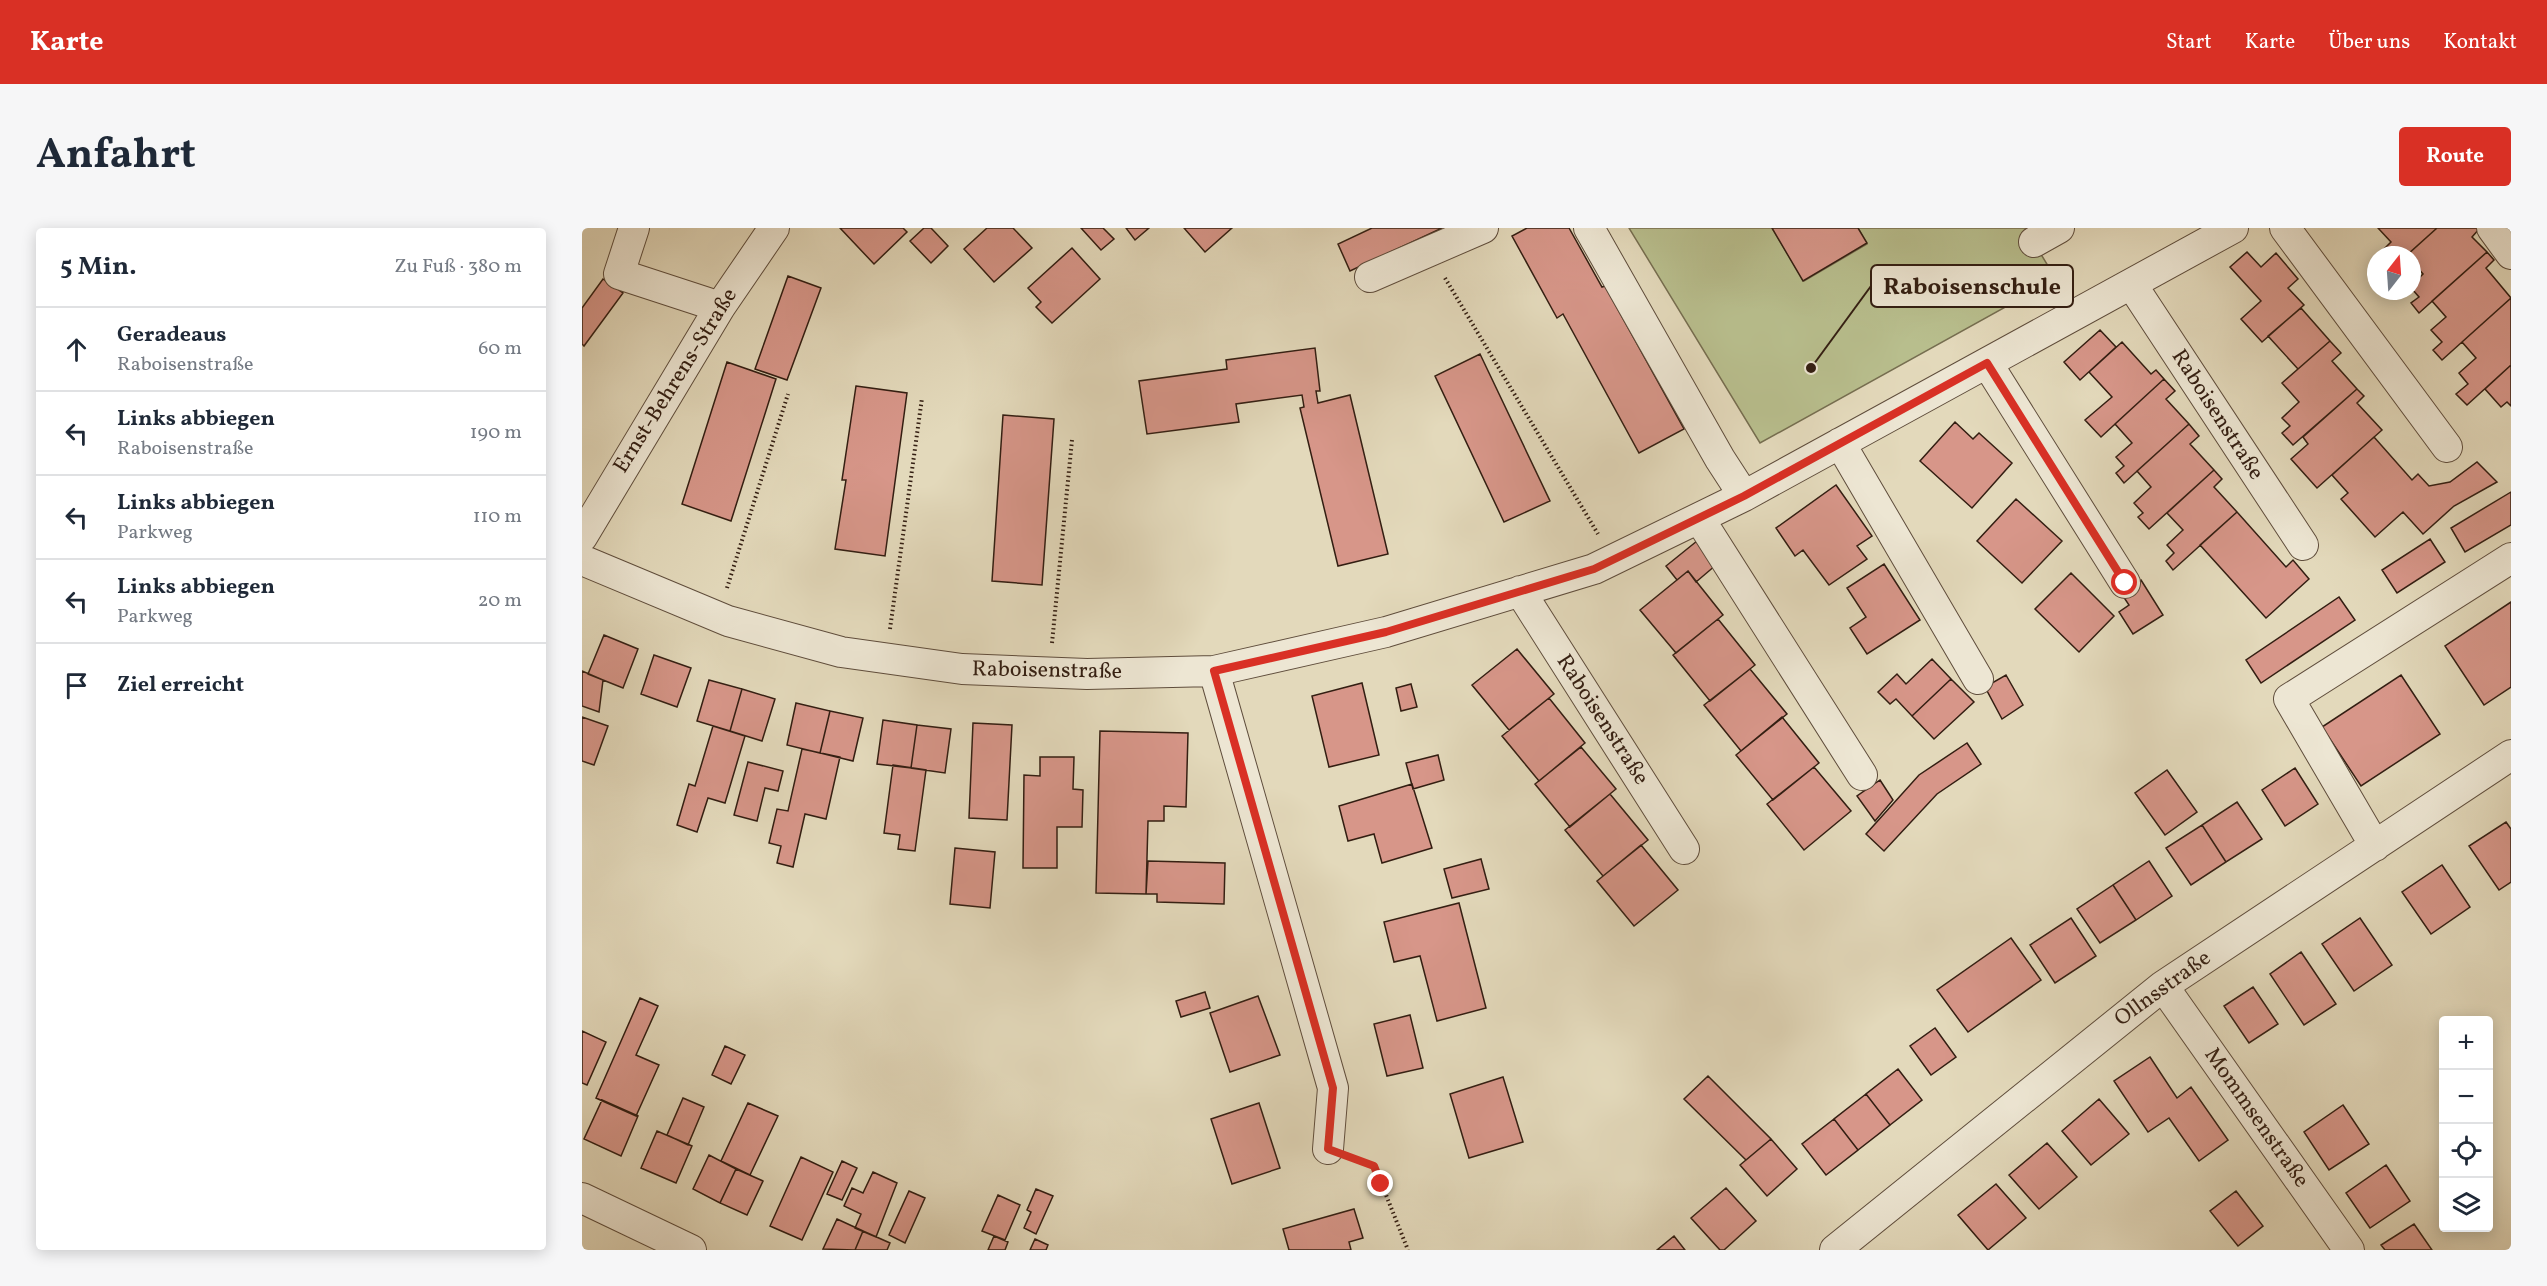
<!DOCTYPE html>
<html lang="de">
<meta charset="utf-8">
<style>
:root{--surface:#fff;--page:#f6f6f7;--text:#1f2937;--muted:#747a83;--line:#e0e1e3;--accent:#d93025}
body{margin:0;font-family:Vollkorn,serif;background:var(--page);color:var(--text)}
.controls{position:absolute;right:18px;bottom:18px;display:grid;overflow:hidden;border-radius:6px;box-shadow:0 3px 15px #0003}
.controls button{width:54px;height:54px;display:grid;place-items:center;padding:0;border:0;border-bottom:2px solid var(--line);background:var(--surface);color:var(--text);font:30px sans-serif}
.compass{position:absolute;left:1785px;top:18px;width:54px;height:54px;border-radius:50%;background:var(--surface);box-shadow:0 3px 15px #0003;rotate:17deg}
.stop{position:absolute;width:18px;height:18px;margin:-14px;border:4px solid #d93025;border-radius:50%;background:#fff}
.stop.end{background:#d93025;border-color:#fff;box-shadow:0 2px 6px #0008}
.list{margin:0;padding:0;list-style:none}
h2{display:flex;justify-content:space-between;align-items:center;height:78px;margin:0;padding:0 24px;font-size:26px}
h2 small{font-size:20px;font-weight:400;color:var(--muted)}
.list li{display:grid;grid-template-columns:39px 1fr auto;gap:18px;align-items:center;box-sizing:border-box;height:84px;padding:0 24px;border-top:2px solid var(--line)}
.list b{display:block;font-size:22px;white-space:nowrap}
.list p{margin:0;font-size:20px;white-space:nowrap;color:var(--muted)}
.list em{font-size:20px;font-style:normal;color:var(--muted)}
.icon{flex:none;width:33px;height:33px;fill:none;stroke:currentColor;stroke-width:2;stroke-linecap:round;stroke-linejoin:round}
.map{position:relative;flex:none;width:1929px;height:1022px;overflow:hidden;border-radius:6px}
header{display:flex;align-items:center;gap:36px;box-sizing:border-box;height:84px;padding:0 30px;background:var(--accent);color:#fff}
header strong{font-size:28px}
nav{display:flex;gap:33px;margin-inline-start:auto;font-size:21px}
.intro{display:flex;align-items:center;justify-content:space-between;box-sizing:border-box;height:144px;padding:0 36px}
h1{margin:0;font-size:42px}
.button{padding:15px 27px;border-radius:6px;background:var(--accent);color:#fff;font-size:21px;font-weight:700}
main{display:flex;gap:36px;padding:0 36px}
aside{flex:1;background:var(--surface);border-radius:6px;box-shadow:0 3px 15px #0003}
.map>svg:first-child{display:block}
.green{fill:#b8be8d;stroke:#766e50;stroke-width:1.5}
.building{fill:#d79689;stroke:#331e12;stroke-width:1.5}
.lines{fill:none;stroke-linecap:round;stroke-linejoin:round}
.minor-casing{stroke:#5f4d3c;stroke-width:32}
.path{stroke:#331e12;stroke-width:4;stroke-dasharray:1.5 3;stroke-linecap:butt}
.minor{stroke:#ede6d3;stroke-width:30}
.route{stroke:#d93025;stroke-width:8}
.labels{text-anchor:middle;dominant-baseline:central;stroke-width:4.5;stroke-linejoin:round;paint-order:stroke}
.street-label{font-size:22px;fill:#331e12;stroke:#ede6d3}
.leader{fill:none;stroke:#331e12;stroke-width:2}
.callout-dot{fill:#331e12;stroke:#ede6d3;stroke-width:2}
.callout{fill:#ede6d3;stroke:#331e12;stroke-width:2}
.callout-label{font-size:24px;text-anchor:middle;font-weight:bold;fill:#331e12}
</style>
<header>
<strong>Karte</strong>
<nav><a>Start</a><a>Karte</a><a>Über uns</a><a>Kontakt</a></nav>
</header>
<div class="intro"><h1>Anfahrt</h1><a class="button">Route</a></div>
<main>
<aside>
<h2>5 Min.<small>Zu Fuß · 380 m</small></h2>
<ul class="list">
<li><svg class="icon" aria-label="ahead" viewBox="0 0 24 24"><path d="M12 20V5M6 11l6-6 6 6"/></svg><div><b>Geradeaus</b><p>Raboisenstraße</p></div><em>60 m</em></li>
<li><svg class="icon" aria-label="left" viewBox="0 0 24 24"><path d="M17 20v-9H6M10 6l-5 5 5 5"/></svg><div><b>Links abbiegen</b><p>Raboisenstraße</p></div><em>190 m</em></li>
<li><svg class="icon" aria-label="left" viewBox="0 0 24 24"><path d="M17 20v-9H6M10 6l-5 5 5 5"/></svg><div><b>Links abbiegen</b><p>Parkweg</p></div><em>110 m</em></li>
<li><svg class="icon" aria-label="left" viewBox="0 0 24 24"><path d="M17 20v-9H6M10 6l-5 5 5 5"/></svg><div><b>Links abbiegen</b><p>Parkweg</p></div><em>20 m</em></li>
<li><svg class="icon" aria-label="arrive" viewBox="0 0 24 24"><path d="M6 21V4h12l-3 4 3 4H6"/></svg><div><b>Ziel erreicht</b></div></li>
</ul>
</aside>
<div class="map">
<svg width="1929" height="1022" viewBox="0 0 1929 1022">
<rect width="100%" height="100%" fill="#e3d9bb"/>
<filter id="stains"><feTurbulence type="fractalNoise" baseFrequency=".00333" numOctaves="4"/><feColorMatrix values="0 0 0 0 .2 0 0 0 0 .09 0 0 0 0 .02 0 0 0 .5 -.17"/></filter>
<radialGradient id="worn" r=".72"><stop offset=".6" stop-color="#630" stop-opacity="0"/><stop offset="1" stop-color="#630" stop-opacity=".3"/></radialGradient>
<!-- green -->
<path class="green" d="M1047,0H1190L1222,53L1285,16L1276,0H1443L1474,51L1178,215Z"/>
<!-- building -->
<path class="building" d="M258,0H321L325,4L292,36Z
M342,0H349L366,18L349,35L328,13Z
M405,0H431L450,20L412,54L382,21Z
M499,0H521L532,11L519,22Z
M544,0H567L553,12Z
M602,0H650L623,24Z
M790,0H860L768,43L756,16Z
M945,0H987L1020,59L1023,58L1102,201L1057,225L981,86L975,90L930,8Z
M1190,0H1276L1285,15L1221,53Z
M1796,0H1855L1825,27H1806L1801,22L1809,14Z
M1855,0H1898L1890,9L1905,24L1837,85L1829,75L1837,69L1830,61V57L1841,46L1830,33V27H1825Z
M490,20L518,51L470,95L454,79L459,74L446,60Z
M1665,24L1679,39L1694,25L1716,51L1706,60L1722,77L1680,114L1659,91L1679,73L1648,39Z
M1905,24L1912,32L1904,40L1929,70L1860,132L1851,122L1860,114L1849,102L1864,89L1850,73Z
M206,48L239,60L205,152L173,141Z
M21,51L41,65L2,118L0,116V80Z
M1929,70V137L1885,177L1874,166L1886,156L1877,145L1894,130L1880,114Z
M1719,80L1748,113L1716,141L1686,108Z
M1518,102L1534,119L1498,152L1482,134Z
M1748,113L1759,125L1750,133L1775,161L1711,217L1700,205L1708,198L1700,190L1717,174L1700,155Z
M1540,114L1569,146L1574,142L1582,151L1519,209L1503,192L1530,169L1507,144Z
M733,120L738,163H734L736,175L768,167L806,326L756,338L718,180L722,179L720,167L654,176L657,194L565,206L557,153L645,141L644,132Z
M898,126L968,273L922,294L853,148Z
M145,134L194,151L149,293L100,276Z
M1929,137V178L1925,174L1919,179L1903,161Z
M1582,151L1593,163L1584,171L1607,196L1542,255L1534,245L1542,238L1534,229L1550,215L1533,196Z
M274,158L325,165L303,328L253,321L264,252H260Z
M1775,161L1782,168L1775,175L1800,202L1735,260L1709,231L1726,216L1721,209Z
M421,187L472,191L460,357L410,353Z
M1373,194L1391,211L1397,205L1430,235L1390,280L1338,233Z
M1607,196L1617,208L1608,216L1632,242L1567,301L1556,289L1561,285L1552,275L1569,259L1555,243Z
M1792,209L1830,252L1836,246L1847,258L1868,254L1895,234L1915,254L1872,278L1841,306L1821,284L1793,309L1759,271L1766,265L1750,247Z
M1632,242L1640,251L1632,259L1655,284L1591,342L1584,333L1592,325L1585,317L1601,302L1585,285Z
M1254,257L1290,308L1275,318L1285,331L1247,357L1221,322L1213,328L1194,300Z
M1929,264V297L1883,324L1869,300Z
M1434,271L1480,313L1440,355L1395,313Z
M1655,284L1704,339L1711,332L1727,351L1684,390L1618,317Z
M1848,311L1863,334L1815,365L1800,342Z
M1115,313L1134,337L1114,354L1106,343L1095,352L1084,338Z
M1302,336L1338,392L1285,426L1268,400L1284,389L1265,360Z
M1106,343L1141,387L1094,425L1058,382Z
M1489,345L1532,388L1497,424L1453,381Z
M1559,352L1581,387L1551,406L1537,384L1547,377L1539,365Z
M1757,369L1773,392L1679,455L1664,432Z
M1929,374V459L1902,477L1863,418Z
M1136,391L1173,437L1128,473L1091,427Z
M22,407L56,421L41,460L6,446Z
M935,421L972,466L927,502L890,457Z
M72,427L109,440L95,479L59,466Z
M1350,431L1369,451L1330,488L1314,471L1308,476L1296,464L1315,446L1324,456Z
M1168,441L1205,486L1159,523L1122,477Z
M0,443L21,452L17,484L0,478Z
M1424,447L1441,477L1420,491L1403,459Z
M1819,447L1858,506L1779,558L1740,499Z
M1369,451L1392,474L1352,511L1330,488Z
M127,452L160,461L148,503L115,493Z
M780,455L797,527L747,539L730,468Z
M829,456L835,479L819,483L814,460Z
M160,461L193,471L180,513L148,503Z
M967,470L1003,515L957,553L920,508Z
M214,475L248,483L238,525L205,517Z
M248,483L281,490L271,533L238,525Z
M0,489L26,498L12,537L0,533Z
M1200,489L1237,535L1191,572L1154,527Z
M301,492L335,497L329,540L295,536Z
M391,495L430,497L425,592L387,590Z
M335,497L369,501L363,545L329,540Z
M131,498L163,508L143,575L126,570L115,604L95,597L107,556L113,558Z
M518,503L606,505L604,579L582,578V593H566L564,666L514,665Z
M1385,515L1399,536L1355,566L1302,623L1284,606L1337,547Z
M999,519L1034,561L988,599L953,556Z
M220,521L258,529L244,591L223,586L211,639L195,635L199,618L187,615L195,581L206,583Z
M856,527L862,552L831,561L824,535Z
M458,529H492L491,561L501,562L500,599H475V640H441L442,547L458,548Z
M166,534L201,543L196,563L183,560L175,593L152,587Z
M311,537L344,542L333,623L316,621L318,607L302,605Z
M1232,539L1269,583L1222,622L1185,576Z
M1713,540L1736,576L1703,598L1680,562Z
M1585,542L1615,584L1583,607L1553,565Z
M1298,552L1311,572L1293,593L1275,568Z
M830,556L850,620L800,635L792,606L766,613L757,578Z
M1028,566L1066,612L1021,648L983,602Z
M1655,574L1680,611L1644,634L1620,597Z
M1924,594L1929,601V654L1917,662L1887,618Z
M1620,597L1644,634L1609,657L1584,620Z
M1059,617L1096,662L1052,698L1015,653Z
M373,620L413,624L408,680L368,676Z
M899,631L907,661L870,670L862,641Z
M566,633L643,635L642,676L575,674V666H564Z
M1567,633L1590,668L1554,692L1531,657Z
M1860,637L1888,679L1849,706L1820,664Z
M1531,657L1554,692L1518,715L1495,681Z
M877,675L904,780L855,793L838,728L812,734L802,694Z
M1489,690L1514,728L1473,755L1448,717Z
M1778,690L1810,737L1772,763L1740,716Z
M1429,710L1459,752L1386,804L1355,762Z
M1719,724L1754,776L1722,797L1688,746Z
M1671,759L1696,796L1667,815L1642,778Z
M623,764L628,780L599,789L594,773Z
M676,768L698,827L648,844L628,785Z
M58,770L76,778L54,827L77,837L54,888L14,870Z
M828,787L841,840L805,848L792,796Z
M1353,800L1374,829L1349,847L1328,818Z
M0,803L24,814L5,857L0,855Z
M143,818L163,827L149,856L130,847Z
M1568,829L1595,870L1609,859L1646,912L1617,933L1587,890L1566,904L1532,853Z
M1316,841L1340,872L1308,897L1284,866Z
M1126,848L1189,911L1164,932L1102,871Z
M921,849L941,914L887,930L868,866Z
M1284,866L1308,897L1276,922L1252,891Z
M101,870L122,879L106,917L85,907Z
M1517,871L1547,906L1509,937L1480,903Z
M20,872L56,888L39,928L2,911Z
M166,875L196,888L168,947L139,933Z
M677,875L698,940L650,956L629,891Z
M1761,877L1787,916L1747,942L1722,904Z
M1252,891L1276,922L1244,947L1220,916Z
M75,903L110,918L94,955L59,940Z
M1189,911L1215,941L1185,968L1158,937Z
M1465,915L1495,949L1457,981L1427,947Z
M127,927L154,941L138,975L111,961Z
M219,929L251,944L220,1012L188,998Z
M260,933L275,940L260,972L245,966Z
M1804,937L1828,973L1788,1000L1764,965Z
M154,941L181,953L165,987L138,975Z
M291,944L315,955L294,1009L273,1000L279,986L262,978L270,960L281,965Z
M1414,956L1444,990L1406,1022L1376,987Z
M1144,960L1174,993L1142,1022H1138L1109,990Z
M454,961L471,968L454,1006L442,1000L449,984L445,982Z
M327,963L343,970L323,1015L307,1007Z
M1654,963L1681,998L1656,1018L1628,983Z
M416,967L438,977L423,1012L400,1003Z
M772,981L781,1010L767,1014L769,1022H707L701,1001Z
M255,991L281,1003L273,1022L241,1021Z
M1832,996L1850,1022H1803L1799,1017Z
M281,1003L308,1015L305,1022H273Z
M412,1008L426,1014L423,1022H406Z
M1092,1008L1103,1022H1075Z
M453,1011L466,1017L464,1022H448Z"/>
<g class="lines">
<defs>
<path id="minor" d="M52,0L37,46L138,79
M1007,0L1138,231L1162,268
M1703,0L1865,219
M1910,0L1929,26
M1452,14L1477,0
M788,49L901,0
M1550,57L1721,317
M1405,135L1543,355
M1258,215L1396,451
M1117,290L1280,547
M0,309L138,79L192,0
M0,332L146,393L259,424L380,441L505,446L632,443L804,404L1012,341L1162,268L1651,0
M938,363L1102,621
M632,443L751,860L746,921
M1793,618L1707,471L1929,330
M1581,758L1767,1022
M0,970L109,1022
M1253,1022L1581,758L1929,527"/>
</defs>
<!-- minor casing -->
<use href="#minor" class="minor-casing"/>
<!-- path -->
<path class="path" d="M863,50L1016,306
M145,360L206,166
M308,401L340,170
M470,415L490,212
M772,930L792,937L826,1022"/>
<!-- minor -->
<use href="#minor" class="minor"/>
</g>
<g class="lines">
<!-- route -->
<path class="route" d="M799,956L792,938L746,921L751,860L632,443L804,404L1012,341L1162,268L1405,135L1543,355"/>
</g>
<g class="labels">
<!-- street labels -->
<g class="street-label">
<text transform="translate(94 153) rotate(-58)">Ernst-Behrens-Straße</text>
<text transform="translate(1635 187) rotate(57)">Raboisenstraße</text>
<text transform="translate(465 443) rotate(1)">Raboisenstraße</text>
<text transform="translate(1020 492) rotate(57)">Raboisenstraße</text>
<text transform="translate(1581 761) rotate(-36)">Ollnsstraße</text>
<text transform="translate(1674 890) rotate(55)">Mommsenstraße</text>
</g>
</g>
<!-- callouts -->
<path class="leader" d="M1229 140L1289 58"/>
<circle class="callout-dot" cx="1229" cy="140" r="6"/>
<rect class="callout" x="1289" y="37" width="202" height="42" rx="6"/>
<g class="callout-label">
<text x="1390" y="66">Raboisenschule</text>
</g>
<rect width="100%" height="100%" filter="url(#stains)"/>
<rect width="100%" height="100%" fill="url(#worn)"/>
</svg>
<div class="controls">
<button>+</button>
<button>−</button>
<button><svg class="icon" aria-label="locate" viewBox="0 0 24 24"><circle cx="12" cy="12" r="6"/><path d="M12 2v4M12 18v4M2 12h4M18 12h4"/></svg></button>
<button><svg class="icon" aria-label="layers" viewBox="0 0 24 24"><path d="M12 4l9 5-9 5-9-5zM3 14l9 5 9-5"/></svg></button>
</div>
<svg class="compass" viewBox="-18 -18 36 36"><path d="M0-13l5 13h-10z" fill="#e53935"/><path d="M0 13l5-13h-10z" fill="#747a83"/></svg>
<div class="stop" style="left:1543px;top:355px"></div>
<div class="stop end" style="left:799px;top:956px"></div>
</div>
</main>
